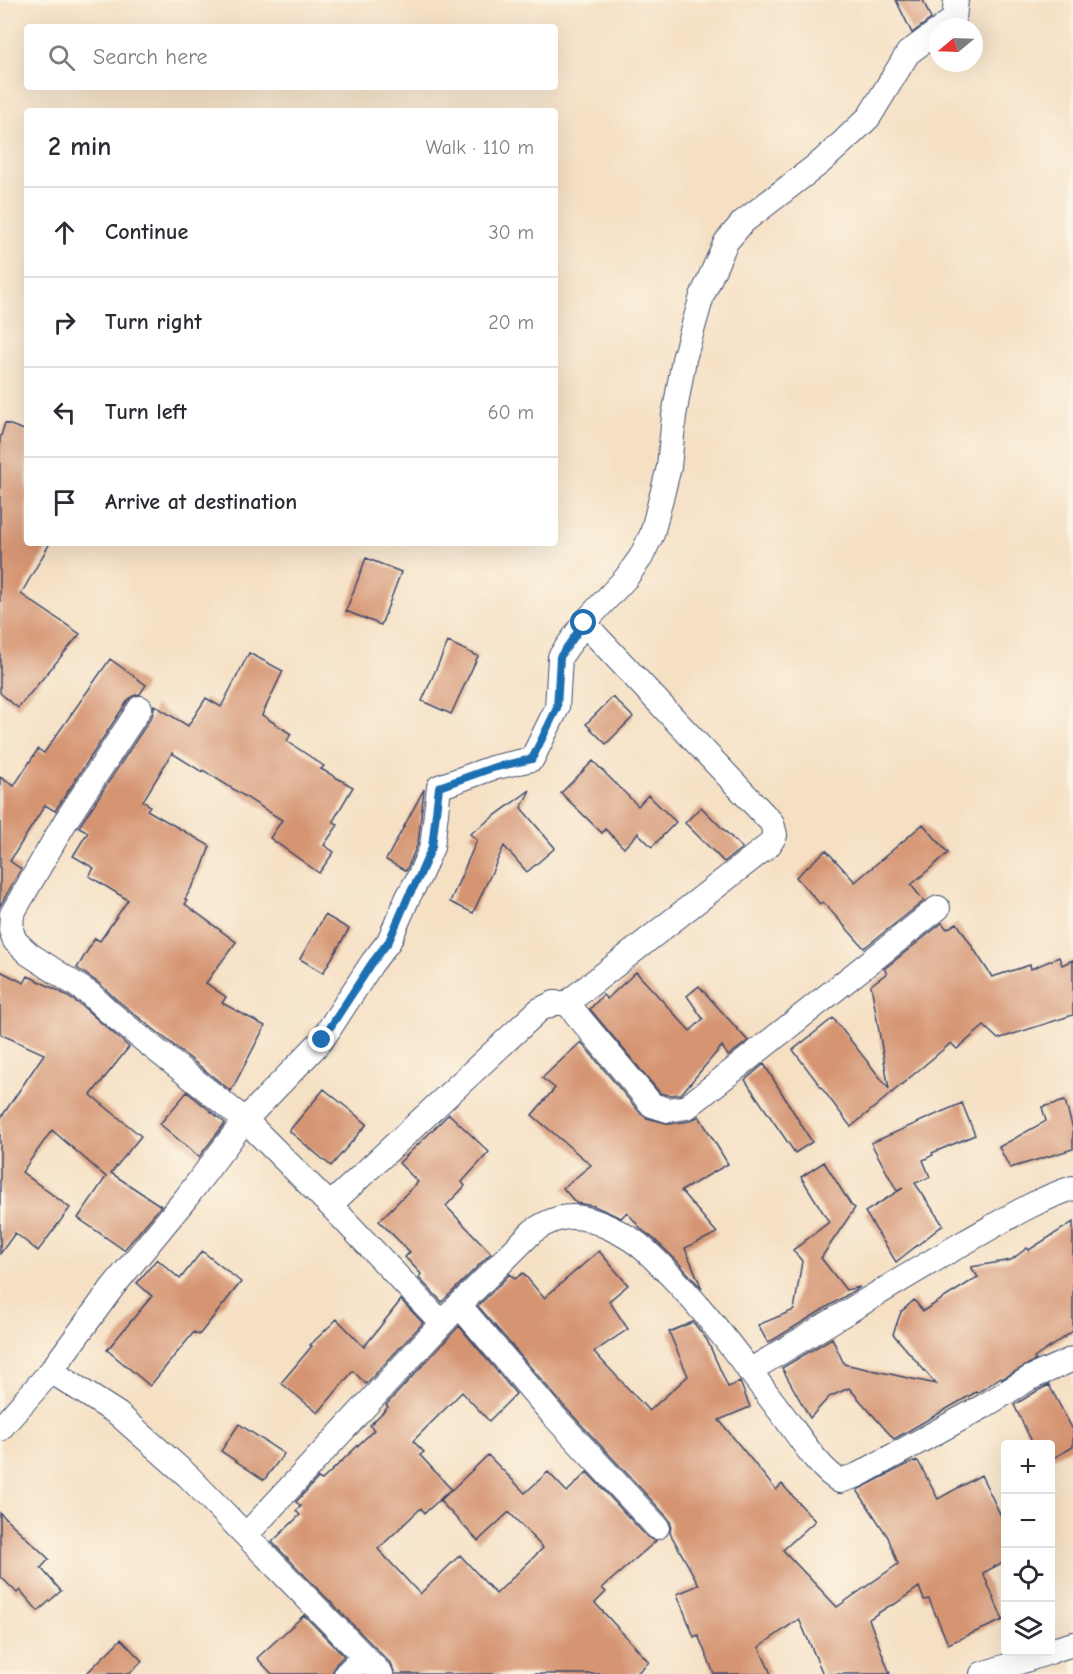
<!DOCTYPE html>
<meta charset="utf-8">
<style>
:root{--surface:#fff;--page:#f2f2f3;--text:#2b2b33;--muted:#7c7c81;--line:#e1e1e2}
body{margin:0;font-family:"Comic Neue",sans-serif;background:var(--page);color:var(--text)}
.controls{position:absolute;right:18px;bottom:18px;display:grid;overflow:hidden;border-radius:6px;box-shadow:0 6px 24px #0002}
.controls button{width:54px;height:54px;display:grid;place-items:center;padding:0;border:0;border-bottom:2px solid var(--line);background:var(--surface);color:var(--text);font:30px sans-serif}
.compass{position:absolute;left:929px;top:18px;width:54px;height:54px;border-radius:50%;background:var(--surface);box-shadow:0 6px 24px #0002;rotate:251deg}
.stop{position:absolute;width:18px;height:18px;margin:-14px;border:4px solid #1f6fb2;border-radius:50%;background:#fff}
.stop.end{background:#1f6fb2;border-color:#fff;box-shadow:0 2px 6px #0008}
.list{margin:0;padding:0;list-style:none}
h2{display:flex;justify-content:space-between;align-items:center;height:78px;margin:0;padding:0 24px;font-size:26px}
h2 small{font-size:20px;font-weight:400;color:var(--muted)}
.list li{display:grid;grid-template-columns:39px 1fr auto;gap:18px;align-items:center;box-sizing:border-box;height:90px;padding:0 24px;border-top:2px solid var(--line)}
.list b{display:block;font-size:22px;white-space:nowrap}
.list em{font-size:20px;font-style:normal;color:var(--muted)}
.icon{flex:none;width:33px;height:33px;fill:none;stroke:currentColor;stroke-width:2;stroke-linecap:round;stroke-linejoin:round}
.map{position:relative;flex:none;width:1073px;height:1674px;overflow:hidden}
.search{position:absolute;background:var(--surface);box-shadow:0 6px 24px #0002;left:24px;top:24px;width:534px;height:66px;display:flex;align-items:center;gap:15px;box-sizing:border-box;padding:0 21px;border-radius:6px;color:var(--muted);font-size:22px}
.panel{position:absolute;background:var(--surface);box-shadow:0 6px 24px #0002;left:24px;top:108px;width:534px;height:438px;border-radius:6px}
.map>svg:first-child{display:block}
.building{fill:#d59573}
.lines{fill:none;stroke-linecap:round;stroke-linejoin:round}
.minor-casing{stroke:#3c4a6d;stroke-width:26}
.minor{stroke:#fff;stroke-width:24}
.route{stroke:#1f6fb2;stroke-width:8}
</style>
<div class="map">
<svg width="1073" height="1674" viewBox="0 0 1073 1674">
<rect width="100%" height="100%" fill="#fcf5e5"/>
<filter id="ink" filterUnits="userSpaceOnUse"><feTurbulence type="fractalNoise" baseFrequency=".0167" numOctaves="2"/><feDisplacementMap in="SourceGraphic" scale="12" xChannelSelector="R" yChannelSelector="G"/><feConvolveMatrix kernelMatrix="1 2 1 2 8 2 1 2 1" color-interpolation-filters="sRGB"/></filter>
<filter id="wash" filterUnits="userSpaceOnUse"><feTurbulence type="fractalNoise" baseFrequency=".008" numOctaves="4" result="noise"/><feDisplacementMap in="SourceGraphic" scale="24" xChannelSelector="R" yChannelSelector="G"/><feGaussianBlur stdDeviation="1.35" result="paint"/><feColorMatrix in="noise" values="0 0 0 0 0 0 0 0 0 0 0 0 0 0 0 0 0 1.4 0 .05"/><feComposite in="paint" operator="in"/></filter>
<g filter="url(#wash)">
<rect width="100%" height="100%" fill="#f5e0c4"/>
<g id="blocks">
<!-- building -->
<path class="building" d="M896,0H923L931,19L912,33Z
M5,423L27,431V543H50L21,594L80,634L18,708L0,693V439Z
M366,558L401,572L381,625L346,611Z
M448,642L478,656L451,714L422,701Z
M249,653L283,671L262,715L291,734L287,741L324,766L321,769L353,787L333,821L338,825L324,845L334,852L319,873L270,838L282,820L203,770L202,772L172,753L143,801L150,806L147,810L210,846L201,871L185,899L187,901L185,904L236,942L206,983L226,997L222,1003L265,1026L231,1091L117,1000L100,984L77,968L95,938L100,941L128,900L89,876L94,868L73,856L88,832L79,827L152,716L154,709V705L188,726L206,698L221,707Z
M110,659L146,685L140,694L133,696L128,700L55,811L45,805L10,861L21,869L0,906V777L14,786L38,749L44,753Z
M613,697L633,717L606,744L586,724Z
M593,761L638,806L648,795L676,822L652,847L638,833L624,848L605,829L602,833L561,793Z
M424,789L418,843L406,871L386,860Z
M530,790L521,808L555,848L527,872L504,846L473,913L450,902L477,840L470,834Z
M701,807L742,848L724,862L685,823Z
M923,824L948,853L911,885L924,901L864,948L823,902L820,904L796,877L826,850L855,882Z
M325,915L349,929L323,973L300,959Z
M942,923L947,929L957,923L992,977L1030,965L1031,969L1059,957L1062,965L1073,960V1015L998,1039L984,1026L957,1049L951,1043L851,1127L793,1050L833,1018L889,1089L871,985L887,973L884,969Z
M0,971L24,983L28,976L59,991L81,1005L129,1047L91,1095L141,1136L111,1173L161,1206L124,1250L78,1218L106,1177L52,1130L22,1172L70,1208L38,1251L15,1233L0,1254V1119L44,1054L0,1034Z
M636,972L690,1031L703,1019L687,996L699,986L748,1041L728,1056L722,1046L681,1094L669,1095L660,1093L590,1009L603,995L607,999Z
M581,1042L641,1114L647,1118L670,1124L690,1121L699,1116L728,1164L681,1191L717,1233L685,1248L702,1289L675,1259L654,1239L641,1229L627,1212L621,1218L594,1206L576,1203L563,1188L591,1165L532,1115L555,1088L542,1078Z
M764,1064L812,1142L795,1153L745,1080Z
M324,1089L367,1124L331,1166L289,1131Z
M187,1092L225,1123L199,1157L160,1124Z
M1065,1101L1073,1129V1149L1010,1168L999,1147L1046,1121L1042,1107Z
M962,1103L975,1135L932,1153L933,1155L923,1160L930,1177L915,1183L943,1225L896,1262L865,1212L903,1188L897,1191L871,1143Z
M449,1114L489,1152L462,1182L465,1186L446,1206L491,1253L442,1302L419,1278L421,1274L405,1257L410,1252L379,1221L418,1182L399,1163Z
M824,1162L851,1205L855,1208L821,1258L846,1290L860,1287L768,1343L758,1325L794,1310L802,1261L793,1250L805,1241L806,1239V1240L829,1222L801,1177Z
M1073,1222V1331L1034,1358L1036,1360L1002,1379L1001,1377L977,1393L976,1392L894,1439L849,1388L829,1397L810,1418L782,1368L832,1338L844,1364L936,1384L893,1334L901,1312L914,1300L923,1311L978,1277L971,1267L1011,1260L1027,1248L1029,1250Z
M202,1251L241,1282L199,1335L194,1332L150,1386L107,1350L152,1296L137,1283L157,1259L180,1279Z
M599,1251L628,1285L609,1301L628,1329L594,1352L649,1411L688,1376L669,1332L693,1322L707,1340L728,1387L740,1382L750,1407L719,1420L776,1490L782,1484L815,1521L783,1550L837,1607L898,1564L888,1537L857,1490L910,1463L918,1461L938,1499L981,1475L1005,1524V1561L983,1573L1003,1620L948,1644L929,1599L924,1600L919,1587L895,1604L889,1606L869,1619L890,1674H823L799,1619L759,1647L771,1674H714L698,1635L694,1637L677,1594L699,1585L670,1533L671,1524L668,1518L563,1405L478,1306L510,1274L515,1279L523,1273L544,1298Z
M401,1300L423,1323L366,1384L353,1371L318,1413L281,1383L312,1346L310,1345L337,1319L364,1347Z
M459,1326L516,1394L489,1421L462,1392L413,1441L424,1452L420,1455L451,1489L425,1513L421,1508L378,1549L420,1594L460,1555L496,1594L543,1548L509,1512L478,1541L440,1501L488,1455L525,1493L548,1472L567,1492L587,1472L647,1537L656,1541L602,1588L606,1592L595,1603L649,1662L636,1674H395L391,1664L272,1542L300,1515L296,1511L301,1506L296,1502L318,1478L322,1480L374,1430L370,1425L388,1407L386,1405Z
M1049,1385L1073,1430V1447L1050,1460V1444H1033L1014,1405L1037,1391Z
M239,1424L284,1454L264,1480L221,1451Z
M0,1513L49,1559L41,1568L61,1591L38,1611L20,1590L17,1593L0,1576Z
M304,1615L344,1656L336,1664L332,1674H272L257,1658Z
M121,1639L142,1661L129,1674H86Z"/>
</g>
</g>
<g filter="url(#ink)">
<use href="#blocks" fill-opacity="0" stroke="#3c4a6d" stroke-width="1.5"/>
<g class="lines">
<defs>
<path id="minor" d="M943,27L954,19L956,0
M140,708L65,822L12,914L11,930L15,941L29,954L90,994L108,1011L151,1046L245,1120L330,1205L442,1323
M567,1003L769,845L775,835L772,823L584,623
M330,1205L539,1010L554,1003H567L652,1105L668,1110L687,1107L938,908
M459,1305L552,1414L657,1527
M51,1371L118,1414L188,1476L381,1674
M749,1371C822,1328 893,1283 967,1241C1001,1222 1035,1200 1073,1188
M0,1429L51,1371L112,1288L186,1198L245,1120L322,1040L372,963L389,941L408,897L419,877L432,847L439,787L492,768L532,759L557,708L560,657L584,623L626,578L641,557L652,534L669,467L674,416L684,359L702,296L726,242L743,222L821,162L845,140L869,117L908,53L938,31
M246,1535L459,1305L533,1231C545,1223 557,1217 571,1217C592,1216 630,1236 645,1250C699,1300 742,1361 786,1419C800,1438 820,1470 840,1481L858,1475L984,1406L1030,1378L1073,1359
M1050,1651L1073,1644
M346,1674L363,1657
M982,1674L1050,1652"/>
</defs>
<!-- minor casing -->
<use href="#minor" class="minor-casing"/>
<!-- minor -->
<use href="#minor" class="minor"/>
</g>
</g>
<g class="lines" filter="url(#ink)">
<!-- route -->
<path class="route" d="M322,1040L372,963L389,941L408,897L419,877L432,847L439,787L492,768L532,759L557,708L560,657L584,623"/>
</g>
</svg>
<div class="controls">
<button>+</button>
<button>−</button>
<button><svg class="icon" aria-label="locate" viewBox="0 0 24 24"><circle cx="12" cy="12" r="6"/><path d="M12 2v4M12 18v4M2 12h4M18 12h4"/></svg></button>
<button><svg class="icon" aria-label="layers" viewBox="0 0 24 24"><path d="M12 4l9 5-9 5-9-5zM3 14l9 5 9-5"/></svg></button>
</div>
<svg class="compass" viewBox="-18 -18 36 36"><path d="M0-13l5 13h-10z" fill="#e53935"/><path d="M0 13l5-13h-10z" fill="#7c7c81"/></svg>
<div class="stop" style="left:584px;top:623px"></div>
<div class="stop end" style="left:322px;top:1040px"></div>
<div class="search"><svg class="icon" aria-label="search" viewBox="0 0 24 24"><circle cx="10" cy="10" r="6"/><path d="M15 15l6 6"/></svg>Search here</div>
<section class="panel">
<h2>2 min<small>Walk · 110 m</small></h2>
<ul class="list">
<li><svg class="icon" aria-label="ahead" viewBox="0 0 24 24"><path d="M12 20V5M6 11l6-6 6 6"/></svg><div><b>Continue</b></div><em>30 m</em></li>
<li><svg class="icon" aria-label="right" viewBox="0 0 24 24"><path d="M7 20v-9h11M14 6l5 5-5 5"/></svg><div><b>Turn right</b></div><em>20 m</em></li>
<li><svg class="icon" aria-label="left" viewBox="0 0 24 24"><path d="M17 20v-9H6M10 6l-5 5 5 5"/></svg><div><b>Turn left</b></div><em>60 m</em></li>
<li><svg class="icon" aria-label="arrive" viewBox="0 0 24 24"><path d="M6 21V4h12l-3 4 3 4H6"/></svg><div><b>Arrive at destination</b></div></li>
</ul>
</section>
</div>
